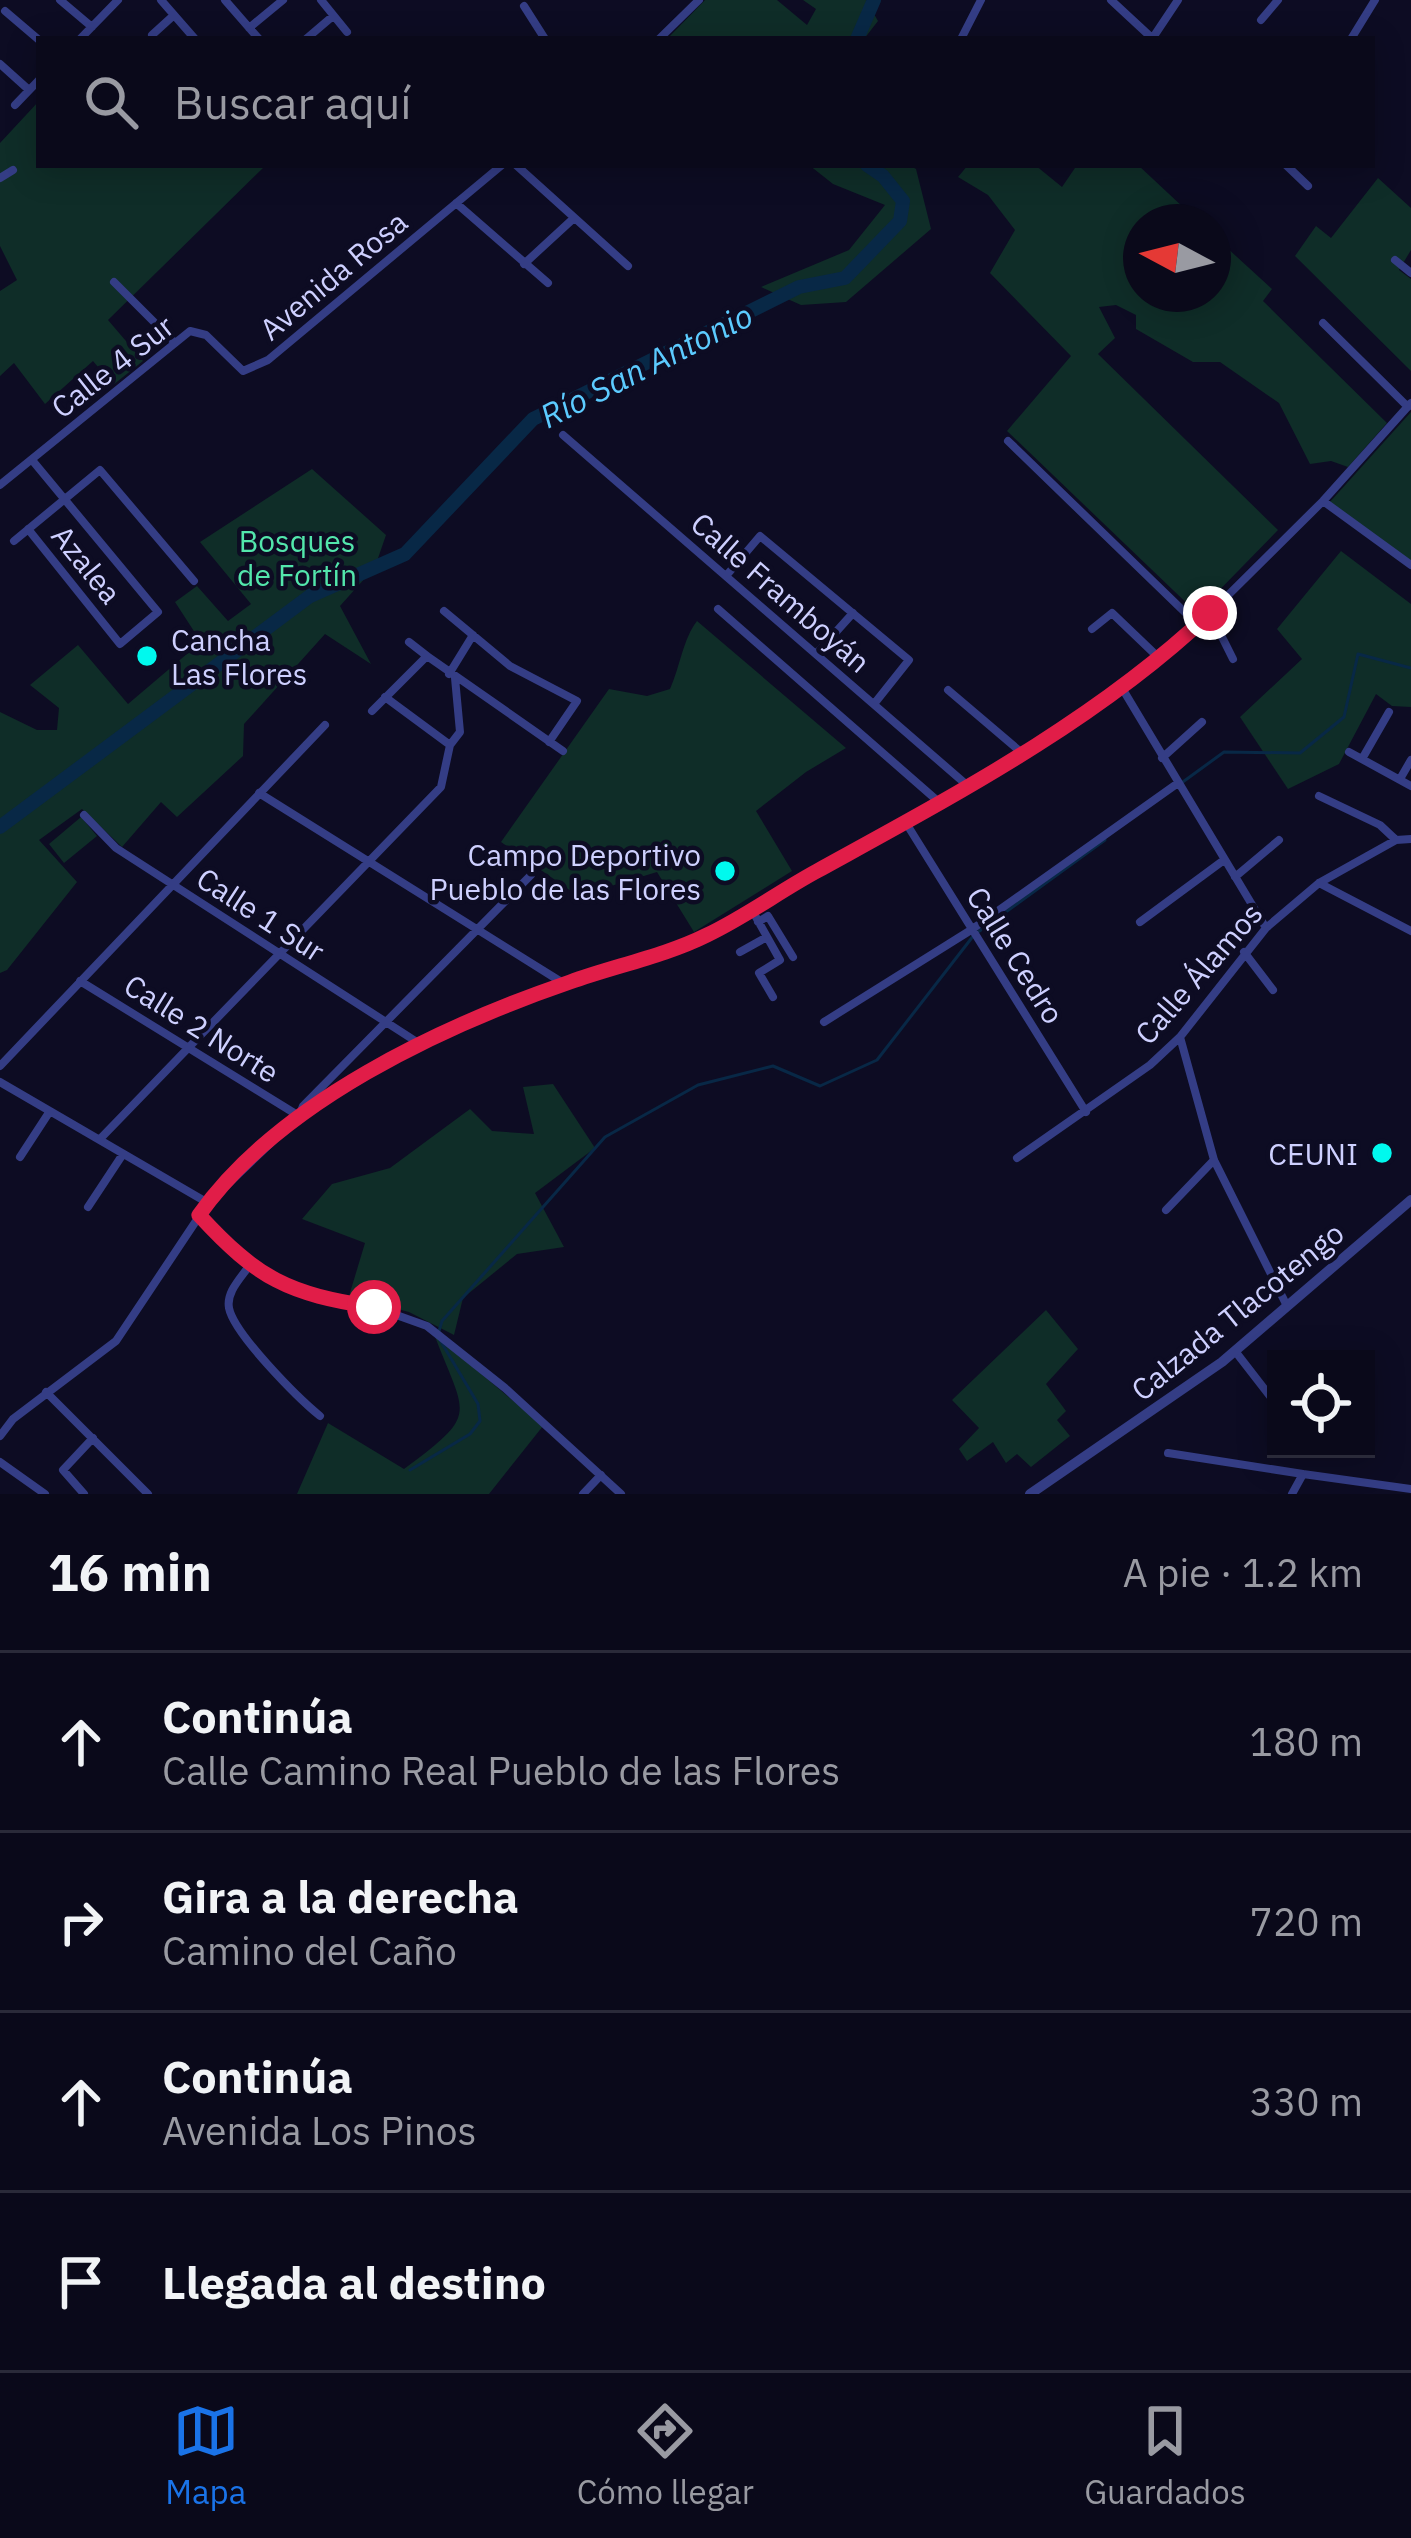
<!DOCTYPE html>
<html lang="es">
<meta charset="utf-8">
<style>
:root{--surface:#0a091a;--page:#181727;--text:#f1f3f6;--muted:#999aa2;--line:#2a2a39;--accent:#1a73e8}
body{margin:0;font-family:"IBM Plex Sans",sans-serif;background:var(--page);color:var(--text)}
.controls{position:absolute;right:36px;bottom:36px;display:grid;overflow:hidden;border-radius:0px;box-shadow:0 6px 30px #0003}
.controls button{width:108px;height:108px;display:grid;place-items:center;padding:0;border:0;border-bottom:3px solid var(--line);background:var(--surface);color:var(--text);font:60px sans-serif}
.compass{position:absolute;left:1123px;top:204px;width:108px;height:108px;border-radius:50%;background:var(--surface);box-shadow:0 6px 30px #0003;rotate:277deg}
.stop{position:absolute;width:36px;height:36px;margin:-27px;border:9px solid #e11d48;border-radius:50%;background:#fff}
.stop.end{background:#e11d48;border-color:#fff;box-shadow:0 3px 12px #0008}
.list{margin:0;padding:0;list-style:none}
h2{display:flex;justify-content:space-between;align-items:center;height:156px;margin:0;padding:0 48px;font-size:51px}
h2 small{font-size:39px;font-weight:400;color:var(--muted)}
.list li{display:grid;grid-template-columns:78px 1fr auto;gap:36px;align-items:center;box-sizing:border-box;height:180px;padding:0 48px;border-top:3px solid var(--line)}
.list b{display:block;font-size:45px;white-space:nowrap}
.list p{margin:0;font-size:39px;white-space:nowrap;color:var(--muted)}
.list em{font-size:39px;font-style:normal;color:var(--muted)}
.icon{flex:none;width:66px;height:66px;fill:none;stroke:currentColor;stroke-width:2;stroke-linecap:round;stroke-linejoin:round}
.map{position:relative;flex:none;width:1411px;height:1494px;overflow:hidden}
.search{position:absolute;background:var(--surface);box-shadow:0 6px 30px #0003;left:36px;right:36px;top:36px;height:132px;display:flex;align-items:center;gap:30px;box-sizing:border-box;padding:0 42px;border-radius:0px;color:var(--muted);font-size:45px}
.sheet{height:876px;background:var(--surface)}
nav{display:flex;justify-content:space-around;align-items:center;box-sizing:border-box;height:168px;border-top:3px solid var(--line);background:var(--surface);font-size:33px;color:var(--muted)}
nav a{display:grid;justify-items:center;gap:6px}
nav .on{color:var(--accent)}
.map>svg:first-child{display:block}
.green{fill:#0f2d28}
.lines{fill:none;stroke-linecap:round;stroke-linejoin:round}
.stream{stroke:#082846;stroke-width:3}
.river{stroke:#082846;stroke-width:14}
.minor{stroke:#343d85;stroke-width:8}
.tertiary{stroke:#343d85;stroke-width:10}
.route{stroke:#e11d48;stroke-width:15}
.poi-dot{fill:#00f9ee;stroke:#0d0c23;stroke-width:4.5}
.labels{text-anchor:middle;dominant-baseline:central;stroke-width:9;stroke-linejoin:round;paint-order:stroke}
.street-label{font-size:30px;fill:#ced0ff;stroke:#0d0c23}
.park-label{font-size:30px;fill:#53e6ac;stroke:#0d0c23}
.poi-label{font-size:30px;fill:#ced0ff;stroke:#0d0c23;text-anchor:end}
.water-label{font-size:33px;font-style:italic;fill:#5ccbff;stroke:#0d0c23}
</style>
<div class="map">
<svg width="1411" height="1494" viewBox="0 0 1411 1494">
<rect width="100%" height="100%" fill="#0d0c23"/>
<!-- green -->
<path class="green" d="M705,0H777L807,25L816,9L803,0H866L878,21L864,39H667Z
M39,101V165H260L263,168L108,320L143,361L113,385L93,361L45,404L14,363L0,376V291L17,280L0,246V143Z
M809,165H909L916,169L931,229L846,302L801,305L761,287L849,250L885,205L833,184Z
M968,165H1035L1062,187L1077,165H1138L1199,222H1141V294H1213V235L1272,289L1263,301L1387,423L1348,467L1331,461L1310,464L1279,403L1220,362H1193L1136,329V315L1116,305L1099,307L1115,338L1098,354L1278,530L1197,613L1007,431L1071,356L990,273L1015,230L988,195L958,177Z
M1378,178L1411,208V250L1399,270L1411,279V371L1295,256L1316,226L1331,238Z
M1411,412V562L1329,503Z
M312,469L386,535L375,567L340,606L371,664L325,634L244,724L243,756L177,817L161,802L122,847L82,809L39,840L77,882L7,970L0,973V712L37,730H57L59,708L30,685L78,645L128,704L201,642L175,602L197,586L228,621L251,604L200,542Z
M1341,551L1411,604V707L1392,706L1376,694L1339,764L1288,789L1240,717L1302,659L1277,629Z
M697,621L846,748L806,772L756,811L792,871L694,932L657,872L578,896L501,842L609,689L647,696L670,689C680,667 683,639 697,621Z
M81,817L97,836L64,863L49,844Z
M553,1084L595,1148L535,1193L564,1247L517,1254L463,1298L454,1335L409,1312L349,1296L365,1243L302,1219L332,1184L390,1168L470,1109L492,1131L534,1134L523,1087Z
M1046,1310L1078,1349L1046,1384L1066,1411L1057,1420L1070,1436L1031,1467L1017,1454L1006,1463L993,1442L967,1461L959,1449L979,1428L952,1400Z
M434,1334L543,1426L489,1494H297L328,1423L404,1469C480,1412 466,1418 434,1334Z"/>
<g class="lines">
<!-- stream -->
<path class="stream" d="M1180,784L1224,752L1300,753L1344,717L1358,654L1411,668
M439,1331L442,1321L605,1137L698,1085L773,1066L820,1086L877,1060L974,935L1105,840
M410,1470L470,1434L480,1421L478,1404L440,1340"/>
<!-- river -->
<path class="river" d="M857,39L874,0
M0,827L310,596L405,554L533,419L799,287L845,278L900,221L903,201L883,176L867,165"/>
<!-- minor -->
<path class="minor" d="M60,0L92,27
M161,0L195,39
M225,0L259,39
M321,0L347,32
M1111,0L1153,39
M524,6L545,39
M5,11L39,40
M1261,20L1278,0
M249,28L283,0
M152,35L174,15
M80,39L118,0
M306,39L333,16
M659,39L699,0
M961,39L981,0
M1152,39L1178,0
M1351,39L1375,0
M0,64L29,90
M15,105L39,80
M516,165L628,266
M1286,165L1308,186
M0,178L13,170
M456,203L548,283
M1395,260L1411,273
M524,264L574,218
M114,282L174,342
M1323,323L1408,407
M563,435L968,786
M1008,441L1198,625
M0,485L190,331L206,335L243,371L268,360L502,165
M1323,501L1411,565
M28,529L120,644L158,612L32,460
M14,541L100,470L194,581
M726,576L760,536L909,660L874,704
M718,609L940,803
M444,611L510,666L577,701L549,742
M1210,613L1233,659
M1092,629L1112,613L1159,658
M817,653L853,613
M427,656L563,751
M449,674L473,635
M1122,688L1266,928
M948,690L1022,753
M385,697L450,745
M372,711L427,656L409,642
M1349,752L1411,786
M1162,758L1202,722
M1362,759L1389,712
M1400,779L1411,760
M259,793L563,983
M1319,796L1380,825L1396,840
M84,815L116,848L420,1044
M906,823L1086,1112
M1235,877L1279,840
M1319,883L1411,931
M752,910L780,960L759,973L773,997
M758,922L768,916L793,957
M1140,922L1224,860
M740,952L767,937
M1244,952L1273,990
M80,981L299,1116L303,1106L531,875
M824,1022L971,930L1178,783
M1180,1037L1214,1160L1287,1306
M0,1066L325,725
M0,1082L208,1203
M100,1139L441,787L450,745L460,732L455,678
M20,1157L50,1111
M1017,1158L1150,1065L1180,1037L1266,928L1319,883L1396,840L1411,839
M88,1207L123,1154
M1166,1210L1214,1160
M199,1215L249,1266L281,1284L310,1296L374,1307L427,1326L505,1388L621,1494
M249,1266C241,1278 226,1292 229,1308C234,1334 298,1398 320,1416
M1235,1351L1276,1404
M46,1392L148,1494
M0,1436L13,1419L116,1341L208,1203L299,1116L420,1044L564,984L704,937L906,823L1022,753L1122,688L1198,625L1323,501L1411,403
M1168,1453L1303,1474
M0,1462L45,1494
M84,1494L63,1470L93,1438
M583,1494L601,1475
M1292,1494L1303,1474L1411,1489"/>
<!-- tertiary -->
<path class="tertiary" d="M1030,1494L1222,1362L1411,1200"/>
</g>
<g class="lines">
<!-- route -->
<path class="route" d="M374,1307C288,1294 258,1279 199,1215C279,1102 442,1026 570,982C614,966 665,956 707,935C745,917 780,891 817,871C953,796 1096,721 1210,613"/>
</g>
<!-- markers -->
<g class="poi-dot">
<circle cx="147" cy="656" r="12"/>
<circle cx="725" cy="871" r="12"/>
<circle cx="1382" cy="1153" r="12"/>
</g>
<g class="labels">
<!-- street labels -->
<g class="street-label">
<text transform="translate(333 275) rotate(-40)">Avenida Rosa</text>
<text transform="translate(112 366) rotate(-38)">Calle 4 Sur</text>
<text transform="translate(87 564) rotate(51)">Azalea</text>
<text transform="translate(781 592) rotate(41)">Calle Framboyán</text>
<text transform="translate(261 914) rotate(33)">Calle 1 Sur</text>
<text transform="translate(1016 955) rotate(58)">Calle Cedro</text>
<text transform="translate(1198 973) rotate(-49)">Calle Álamos</text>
<text transform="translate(202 1028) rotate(32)">Calle 2 Norte</text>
<text transform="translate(1237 1311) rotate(-39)">Calzada Tlacotengo</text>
</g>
<!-- park labels -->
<g class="park-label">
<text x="297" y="540">Bosques<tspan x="297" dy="34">de Fortín</tspan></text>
</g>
<!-- poi labels -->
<g class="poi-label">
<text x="171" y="639" text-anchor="start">Cancha<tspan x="171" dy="34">Las Flores</tspan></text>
<text x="701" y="854">Campo Deportivo<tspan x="701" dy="34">Pueblo de las Flores</tspan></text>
<text x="1358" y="1153">CEUNI</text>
</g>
<!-- water labels -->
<g class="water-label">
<text transform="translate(646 365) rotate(-27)">Río San Antonio</text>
</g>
</g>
</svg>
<div class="controls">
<button><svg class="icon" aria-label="locate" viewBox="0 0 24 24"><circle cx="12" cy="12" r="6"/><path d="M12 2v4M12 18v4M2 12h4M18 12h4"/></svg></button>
</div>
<svg class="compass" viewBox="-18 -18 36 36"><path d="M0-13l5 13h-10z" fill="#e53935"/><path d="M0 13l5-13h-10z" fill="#999aa2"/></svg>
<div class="stop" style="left:374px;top:1307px"></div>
<div class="stop end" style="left:1210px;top:613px"></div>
<div class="search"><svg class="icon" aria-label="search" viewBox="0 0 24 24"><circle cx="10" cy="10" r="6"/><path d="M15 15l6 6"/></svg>Buscar aquí</div>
</div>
<section class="sheet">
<h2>16 min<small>A pie · 1.2 km</small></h2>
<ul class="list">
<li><svg class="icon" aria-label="ahead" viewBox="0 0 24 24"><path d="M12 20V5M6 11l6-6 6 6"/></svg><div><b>Continúa</b><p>Calle Camino Real Pueblo de las Flores</p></div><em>180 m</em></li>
<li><svg class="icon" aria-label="right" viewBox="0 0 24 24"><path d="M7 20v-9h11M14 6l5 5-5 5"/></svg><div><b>Gira a la derecha</b><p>Camino del Caño</p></div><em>720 m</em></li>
<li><svg class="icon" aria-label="ahead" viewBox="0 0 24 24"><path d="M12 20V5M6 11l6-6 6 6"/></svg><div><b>Continúa</b><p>Avenida Los Pinos</p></div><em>330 m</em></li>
<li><svg class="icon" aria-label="arrive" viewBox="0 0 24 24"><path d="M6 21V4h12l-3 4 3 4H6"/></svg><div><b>Llegada al destino</b></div></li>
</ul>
</section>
<nav>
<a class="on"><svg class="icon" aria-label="map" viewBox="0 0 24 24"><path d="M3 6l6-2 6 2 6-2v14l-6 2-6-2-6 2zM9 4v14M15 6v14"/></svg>Mapa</a>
<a><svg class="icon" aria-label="directions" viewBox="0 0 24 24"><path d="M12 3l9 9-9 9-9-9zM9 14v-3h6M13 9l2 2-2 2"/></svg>Cómo llegar</a>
<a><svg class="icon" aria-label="saved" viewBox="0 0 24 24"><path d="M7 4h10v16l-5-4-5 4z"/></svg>Guardados</a>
</nav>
